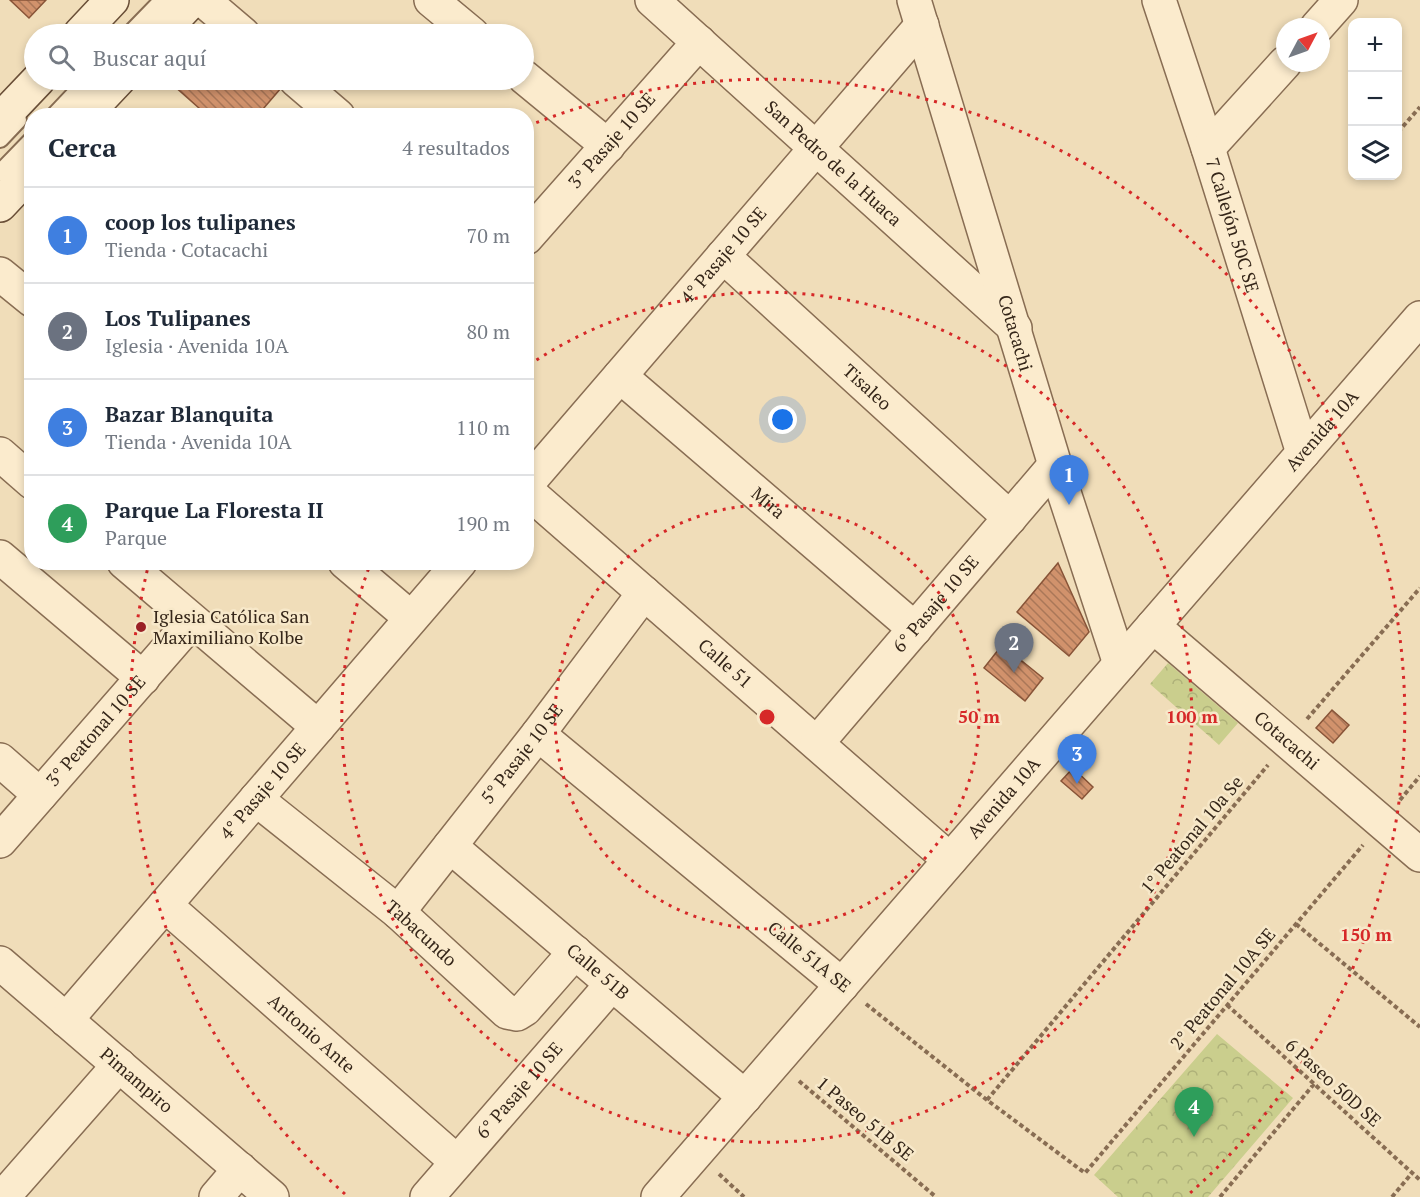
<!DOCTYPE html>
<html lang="es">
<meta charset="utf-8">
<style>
:root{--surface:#fff;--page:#f2f2f3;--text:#1f2937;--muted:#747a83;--line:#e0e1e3;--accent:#1a73e8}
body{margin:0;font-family:"PT Serif",serif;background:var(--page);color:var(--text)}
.controls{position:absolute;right:18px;top:18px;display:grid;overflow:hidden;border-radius:12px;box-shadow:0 3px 9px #0003}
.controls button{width:54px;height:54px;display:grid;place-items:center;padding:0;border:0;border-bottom:2px solid var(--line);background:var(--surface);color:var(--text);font:30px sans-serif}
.compass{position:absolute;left:1276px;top:18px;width:54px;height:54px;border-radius:50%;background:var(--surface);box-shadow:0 3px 9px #0003;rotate:49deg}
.you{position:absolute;left:783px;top:420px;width:21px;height:21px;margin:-15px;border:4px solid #fff;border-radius:50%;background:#1a73e8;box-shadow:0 0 0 9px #1a73e833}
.badge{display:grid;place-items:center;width:39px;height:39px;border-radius:50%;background:var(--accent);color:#fff;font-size:20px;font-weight:700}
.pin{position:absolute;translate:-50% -50px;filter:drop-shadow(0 2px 3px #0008)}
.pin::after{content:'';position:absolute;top:32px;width:21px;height:18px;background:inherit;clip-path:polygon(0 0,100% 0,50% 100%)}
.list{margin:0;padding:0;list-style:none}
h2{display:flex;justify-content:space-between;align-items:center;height:78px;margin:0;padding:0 24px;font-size:26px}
h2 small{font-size:20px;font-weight:400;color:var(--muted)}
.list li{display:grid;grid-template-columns:39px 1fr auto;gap:18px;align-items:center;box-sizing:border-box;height:96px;padding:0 24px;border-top:2px solid var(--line)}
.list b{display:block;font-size:22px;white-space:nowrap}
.list p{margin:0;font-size:20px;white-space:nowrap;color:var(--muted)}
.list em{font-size:20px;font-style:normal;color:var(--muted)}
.icon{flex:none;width:33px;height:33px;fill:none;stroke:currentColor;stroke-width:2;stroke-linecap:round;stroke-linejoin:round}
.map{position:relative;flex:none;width:1420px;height:1197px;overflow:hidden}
.search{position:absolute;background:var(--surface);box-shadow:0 3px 9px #0003;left:24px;top:24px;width:510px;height:66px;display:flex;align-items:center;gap:15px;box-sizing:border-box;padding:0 21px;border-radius:33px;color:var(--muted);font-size:22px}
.panel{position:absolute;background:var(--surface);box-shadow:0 3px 9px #0003;left:24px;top:108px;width:510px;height:462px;border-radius:24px}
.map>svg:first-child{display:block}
.forest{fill:url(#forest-crowns)}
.building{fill:url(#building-back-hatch);stroke:#885438;stroke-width:1.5}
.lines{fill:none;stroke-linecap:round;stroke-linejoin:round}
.service-casing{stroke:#886d53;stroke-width:20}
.minor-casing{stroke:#886d53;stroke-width:36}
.secondary-casing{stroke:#694e37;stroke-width:36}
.path{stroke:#886d53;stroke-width:4;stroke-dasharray:4.5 3;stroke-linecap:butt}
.service{stroke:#fbebcd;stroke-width:16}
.minor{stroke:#fbebcd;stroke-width:33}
.secondary{stroke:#fbebcd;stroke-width:33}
.ring{fill:none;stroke:#d62828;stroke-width:3;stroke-dasharray:3 6}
.poi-dot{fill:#9a2026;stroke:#f7e8c9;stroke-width:2}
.labels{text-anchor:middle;stroke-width:5;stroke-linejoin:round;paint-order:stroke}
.street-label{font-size:18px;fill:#352619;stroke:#f7e8c9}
.poi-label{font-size:18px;fill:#352619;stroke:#f7e8c9;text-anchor:start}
.centre{fill:#d62828;stroke:#f7e8c9;stroke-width:3}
.ring-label{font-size:18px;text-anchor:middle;font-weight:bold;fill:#d62828;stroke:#f7e8c9;stroke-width:5;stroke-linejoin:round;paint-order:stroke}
</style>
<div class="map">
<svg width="1420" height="1197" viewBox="0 0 1420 1197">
<defs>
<pattern id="forest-crowns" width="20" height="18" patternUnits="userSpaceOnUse" patternTransform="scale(1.5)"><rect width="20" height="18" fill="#cace8d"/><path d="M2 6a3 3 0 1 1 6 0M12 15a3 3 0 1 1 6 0" fill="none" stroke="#aeb179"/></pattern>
<pattern id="building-back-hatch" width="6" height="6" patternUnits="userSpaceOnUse" patternTransform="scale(1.5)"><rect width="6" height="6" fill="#d1926c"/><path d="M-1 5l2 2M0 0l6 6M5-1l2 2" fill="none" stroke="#aa7758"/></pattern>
</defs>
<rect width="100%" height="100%" fill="#f0ddb9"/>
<path class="forest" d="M1168,663l70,60 -19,22 -69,-61z
M1217,1034l76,64 -85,99h-90l-24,-22z"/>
<path class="building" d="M10,0h36l-17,18z
M179,80h92l10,8 -24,28h-49l-35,-31z
M1058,563l31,69 -20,24 -52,-44z
M1002,645l41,33 -18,23 -41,-33z
M1332,710l17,15 -16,18 -17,-15z
M1073,768l20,19 -11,12 -21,-18z"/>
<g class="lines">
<g class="service-casing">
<path id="service" d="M130,34l33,-34
M54,116l34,-36
M0,139l18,-19
M0,173l32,-33"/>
</g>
<g class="minor-casing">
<g id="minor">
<path d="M203,0l40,34"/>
<path d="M431,0l41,34"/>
<path id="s1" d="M652,0l363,328"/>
<path id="s2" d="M914,0l141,465 65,199"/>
<path id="s3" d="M1159,0l49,148 95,305"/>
<path d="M1317,27l24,-27"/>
<path d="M524,77l84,69"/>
<path d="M296,80l42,36"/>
<path d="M1208,148l77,-85"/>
<path id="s4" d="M526,238l173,-196"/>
<path id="s5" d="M723,256l287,262"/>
<path d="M0,274l32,26"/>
<path id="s6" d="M620,376l295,253"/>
<path d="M0,454l32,28"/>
<path id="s7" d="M526,485l396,-460"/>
<path id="s8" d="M526,490l424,370"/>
<path d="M0,557l143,121"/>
<path d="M124,562l194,165"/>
<path d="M345,562l66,56"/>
<path id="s9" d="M1153,626l267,229"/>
<path d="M538,734l304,251"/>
<path id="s10" d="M817,743l238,-278"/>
<path d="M0,760l40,35"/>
<path id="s11" d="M256,799l142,113 109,100 10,2 8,-5 50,-57"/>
<path id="s12" d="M0,841l192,-220"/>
<path id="s13" d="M450,846l295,251"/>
<path id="s14" d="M165,905l292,257"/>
<path id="s15" d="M398,912l140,-178 106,-141"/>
<path id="s16" d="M0,963l272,234"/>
<path id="s17" d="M66,1020l394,-458"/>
<path d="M3,1197l116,-132"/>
<path d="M216,1197l24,-28"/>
<path id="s18" d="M427,1197l185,-213"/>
<path id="s19" d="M658,1197l762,-879"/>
</g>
</g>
<g class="secondary-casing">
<path id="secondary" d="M80,34l32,-34
M160,34l32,-34
M84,116l34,-36
M0,120l38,-40
M0,205l32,-34"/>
</g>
<path class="path" d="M1398,132l22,-25
M1307,719l113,-131
M1400,800l20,-24
M1296,924l124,103
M866,1004l121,96 98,73 278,-328
M1227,1005l193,175
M799,1081l137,116
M987,1100l281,-335
M719,1174l25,23
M1220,1197l94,-113
M1392,1197l20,-24"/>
<use href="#service" class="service"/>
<use href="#minor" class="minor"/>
<use href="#secondary" class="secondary"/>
</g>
<g class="ring">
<circle cx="767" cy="717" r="212"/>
<path d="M529 365A425 425 0 1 1 370 565"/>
<path d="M345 1194A637 637 0 0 1 149 563M528 126A637 637 0 0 1 1189 1194"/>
</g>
<circle class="poi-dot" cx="141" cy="627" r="6"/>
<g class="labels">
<g class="street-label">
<text dy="6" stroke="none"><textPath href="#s4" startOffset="130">3° Pasaje 10 SE</textPath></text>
<text dy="6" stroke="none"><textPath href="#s1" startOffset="244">San Pedro de la Huaca</textPath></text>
<text dy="6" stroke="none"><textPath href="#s3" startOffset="237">7 Callejón 50C SE</textPath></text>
<text dy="6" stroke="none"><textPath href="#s7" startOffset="303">4° Pasaje 10 SE</textPath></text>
<text dy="6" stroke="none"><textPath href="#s2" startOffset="348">Cotacachi</textPath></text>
<text dy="6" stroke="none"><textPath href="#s5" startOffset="195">Tisaleo</textPath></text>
<text dy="6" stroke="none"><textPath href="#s19" startOffset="1014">Avenida 10A</textPath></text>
<text dy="6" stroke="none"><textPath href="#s6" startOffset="195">Mira</textPath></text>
<text dy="6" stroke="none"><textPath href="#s10" startOffset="183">6° Pasaje 10 SE</textPath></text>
<text dy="6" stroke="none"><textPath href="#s8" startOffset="264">Calle 51</textPath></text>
<text dy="6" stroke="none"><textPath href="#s12" startOffset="146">3° Peatonal 10 SE</textPath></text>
<text dy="6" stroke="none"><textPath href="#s9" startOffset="176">Cotacachi</textPath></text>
<text dy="6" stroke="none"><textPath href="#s15" startOffset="201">5° Pasaje 10 SE</textPath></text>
<text dy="6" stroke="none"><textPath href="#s17" startOffset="302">4° Pasaje 10 SE</textPath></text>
<text dy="6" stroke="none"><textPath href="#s19" startOffset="528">Avenida 10A</textPath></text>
<text transform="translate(1192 835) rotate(-50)" y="6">1° Peatonal 10a Se</text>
<text dy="6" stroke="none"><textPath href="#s11" startOffset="213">Tabacundo</textPath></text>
<text transform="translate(809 957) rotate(39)" y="6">Calle 51A SE</text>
<text dy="6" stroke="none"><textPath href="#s13" startOffset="194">Calle 51B</textPath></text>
<text transform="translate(1223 989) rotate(-50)" y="6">2° Peatonal 10A SE</text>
<text dy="6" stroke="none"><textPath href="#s14" startOffset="195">Antonio Ante</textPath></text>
<text dy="6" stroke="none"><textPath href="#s16" startOffset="180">Pimampiro</textPath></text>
<text transform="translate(1333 1083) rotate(42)" y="6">6 Paseo 50D SE</text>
<text dy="6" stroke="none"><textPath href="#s18" startOffset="141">6° Pasaje 10 SE</textPath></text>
<text transform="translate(865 1119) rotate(40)" y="6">1 Paseo 51B SE</text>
</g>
<g class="poi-label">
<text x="153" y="623">Iglesia Católica San<tspan x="153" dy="21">Maximiliano Kolbe</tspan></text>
</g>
</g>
<circle cx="767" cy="717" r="9" class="centre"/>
<g class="ring-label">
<text x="979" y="723">50 m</text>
<text x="1192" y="723">100 m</text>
<text x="1366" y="941">150 m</text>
</g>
</svg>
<div class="controls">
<button>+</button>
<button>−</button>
<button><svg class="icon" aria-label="layers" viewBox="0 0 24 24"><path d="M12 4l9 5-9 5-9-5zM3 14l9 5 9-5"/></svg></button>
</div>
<svg class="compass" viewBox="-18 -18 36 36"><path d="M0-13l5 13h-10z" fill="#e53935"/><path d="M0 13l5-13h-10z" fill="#747a83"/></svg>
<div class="you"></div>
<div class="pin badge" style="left:1069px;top:505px;background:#3f7fe0">1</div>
<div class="pin badge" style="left:1014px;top:673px;background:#6b7280">2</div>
<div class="pin badge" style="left:1077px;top:784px;background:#3f7fe0">3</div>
<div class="pin badge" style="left:1194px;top:1137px;background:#2e9e5b">4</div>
<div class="search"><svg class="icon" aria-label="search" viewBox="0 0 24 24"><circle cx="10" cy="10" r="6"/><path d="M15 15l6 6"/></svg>Buscar aquí</div>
<section class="panel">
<h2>Cerca<small>4 resultados</small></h2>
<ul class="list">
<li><span class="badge" style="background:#3f7fe0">1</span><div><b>coop los tulipanes</b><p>Tienda · Cotacachi</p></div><em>70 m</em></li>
<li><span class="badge" style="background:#6b7280">2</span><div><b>Los Tulipanes</b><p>Iglesia · Avenida 10A</p></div><em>80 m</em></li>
<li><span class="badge" style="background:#3f7fe0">3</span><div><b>Bazar Blanquita</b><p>Tienda · Avenida 10A</p></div><em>110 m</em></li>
<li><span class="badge" style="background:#2e9e5b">4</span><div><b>Parque La Floresta II</b><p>Parque</p></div><em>190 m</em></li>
</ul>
</section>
</div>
